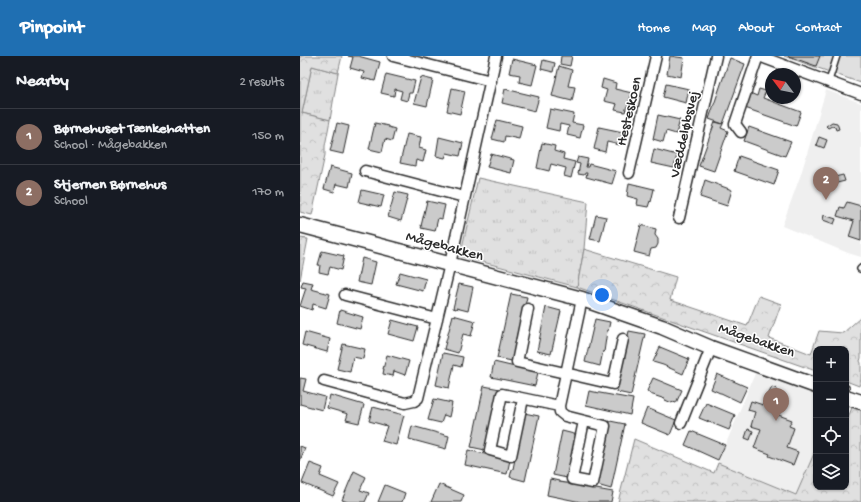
<!DOCTYPE html>
<meta charset="utf-8">
<style>
:root{--surface:#171b24;--page:#242831;--text:#f1f3f6;--muted:#9ea1a6;--line:#363941;--accent:#1f6fb2}
body{margin:0;font-family:"Gochi Hand",sans-serif;background:var(--page);color:var(--text)}
.controls{position:absolute;right:12px;bottom:12px;display:grid;overflow:hidden;border-radius:8px;box-shadow:0 1px 3px #0004}
.controls button{width:36px;height:36px;display:grid;place-items:center;padding:0;border:0;border-bottom:1px solid var(--line);background:var(--surface);color:var(--text);font:20px sans-serif}
.compass{position:absolute;left:465px;top:12px;width:36px;height:36px;border-radius:50%;background:var(--surface);box-shadow:0 1px 3px #0004;rotate:302deg}
.you{position:absolute;left:302px;top:239px;width:14px;height:14px;margin:-10px;border:3px solid #fff;border-radius:50%;background:#1a73e8;box-shadow:0 0 0 6px #1a73e833}
.badge{display:grid;place-items:center;width:26px;height:26px;border-radius:50%;background:var(--accent);color:#fff;font-size:13px;font-weight:700}
.pin{position:absolute;translate:-50% -33px;filter:drop-shadow(0 1px 2px #0008)}
.pin::after{content:'';position:absolute;top:21px;width:14px;height:12px;background:inherit;clip-path:polygon(0 0,100% 0,50% 100%)}
.list{margin:0;padding:0;list-style:none}
h2{display:flex;justify-content:space-between;align-items:center;height:52px;margin:0;padding:0 16px;font-size:17px}
h2 small{font-size:13px;font-weight:400;color:var(--muted)}
.list li{display:grid;grid-template-columns:26px 1fr auto;gap:12px;align-items:center;box-sizing:border-box;height:56px;padding:0 16px;border-top:1px solid var(--line)}
.list b{display:block;font-size:15px;white-space:nowrap}
.list p{margin:0;font-size:13px;white-space:nowrap;color:var(--muted)}
.list em{font-size:13px;font-style:normal;color:var(--muted)}
.icon{flex:none;width:22px;height:22px;fill:none;stroke:currentColor;stroke-width:2;stroke-linecap:round;stroke-linejoin:round}
.map{position:relative;flex:none;width:561px;height:446px;overflow:hidden}
header{display:flex;align-items:center;gap:24px;box-sizing:border-box;height:56px;padding:0 20px;background:var(--accent);color:#fff}
header strong{font-size:19px}
nav{display:flex;gap:22px;margin-inline-start:auto;font-size:14px}
main{display:flex}
aside{flex:1;background:var(--surface)}
.map>svg:first-child{display:block}
.built{fill:#efefef}
.grass{fill:url(#grass-tufts);stroke:#868686}
.forest{fill:url(#forest-crowns);stroke:#868686}
.pitch{fill:#e0e0e0;stroke:#868686}
.building{fill:#cbcbcb;stroke:#2b2b2b}
.lines{fill:none;stroke-linecap:round;stroke-linejoin:round}
.lane-casing{stroke:#2b2b2b;stroke-width:8}
.street-casing{stroke:#2b2b2b;stroke-width:13}
.secondary-casing{stroke:#2b2b2b;stroke-width:17}
.lane{stroke:#fff;stroke-width:5}
.street{stroke:#fff;stroke-width:10}
.secondary{stroke:#fff;stroke-width:14}
.labels{text-anchor:middle;stroke-width:3;stroke-linejoin:round;paint-order:stroke}
.street-label{font-size:15px;fill:#2b2b2b;stroke:#fff}
</style>
<header>
<strong>Pinpoint</strong>
<nav><a>Home</a><a>Map</a><a>About</a><a>Contact</a></nav>
</header>
<main>
<aside>
<h2>Nearby<small>2 results</small></h2>
<ul class="list">
<li><span class="badge" style="background:#8d6e63">1</span><div><b>Børnehuset Tænkehatten</b><p>School · Mågebakken</p></div><em>150 m</em></li>
<li><span class="badge" style="background:#8d6e63">2</span><div><b>Stjernen Børnehus</b><p>School</p></div><em>170 m</em></li>
</ul>
</aside>
<div class="map">
<svg width="561" height="446" viewBox="0 0 561 446">
<defs>
<pattern id="grass-tufts" width="24" height="20" patternUnits="userSpaceOnUse"><rect width="24" height="20" fill="#e0e0e0"/><path d="M3 7l-1-3M5 7V3M7 7l1-3M15 17l-1-3M17 17v-4M19 17l1-3" fill="none" stroke="#c0c0c0"/></pattern>
<pattern id="forest-crowns" width="20" height="18" patternUnits="userSpaceOnUse"><rect width="20" height="18" fill="#e0e0e0"/><path d="M2 6a3 3 0 1 1 6 0M12 15a3 3 0 1 1 6 0" fill="none" stroke="#c0c0c0"/></pattern>
</defs>
<rect width="100%" height="100%" fill="#fff"/>
<filter id="ink" filterUnits="userSpaceOnUse"><feTurbulence type="fractalNoise" baseFrequency=".025" numOctaves="2"/><feDisplacementMap in="SourceGraphic" scale="8" xChannelSelector="R" yChannelSelector="G"/><feConvolveMatrix kernelMatrix="1 2 1 2 8 2 1 2 1" color-interpolation-filters="sRGB"/></filter>
<g filter="url(#ink)">
<path class="built" d="M526,34l35,13v154l-13,-4 -66,-27 19,-52z
M456,315l60,23v55l-20,46 -78,-32z"/>
<path class="grass" d="M12,10l26,7 -8,47 -28,-7z
M178,122l110,24 -4,47 -7,38 -117,-31z"/>
<path class="forest" d="M0,0h42l-4,17 -26,-7 -10,47 28,7 -5,26v9l-13,60 -12,-3z
M0,182l8,1 -8,41z
M284,193l92,28 -6,23 77,26 12,-30 22,8 -12,34 42,16 8,-23 24,2 17,-15 1,1v39l-1,3 1,2v16l-2,7 -13,-5v-32h-30v22l-239,-84z
M553,349l8,3v94h-243l16,-63 80,34 4,-10 78,32 20,-46v38h30v-64z"/>
<path class="pitch" d="M484,0h77v27z"/>
<path class="building" d="M48,0h10l22,6 -5,19 -13,-3 2,-6 -14,-4 3,-11z
M261,0h11l-2,10 -10,-2z
M370,0l14,2 -3,19 -14,-3z
M488,0h32l-4,10z
M430,2l15,6 -22,60 -14,-5z
M212,3l25,6 -5,20 -13,-3 1,-7 -11,-2z
M243,4l12,3 -2,9 -12,-3z
M259,10l13,4 -4,16 7,1 -3,14 -20,-5z
M86,18l29,7 -3,12h-3l-2,8 -7,-2 2,-8 -7,-2 -1,7 -13,-3z
M121,21l12,3 -6,26 -13,-3z
M303,23l13,4 -1,6 17,4 -4,13h-1l-2,6 -10,-2 2,-6 -13,-3 3,-11 -6,-2z
M366,28l23,5 -3,14 -23,-6z
M152,32l13,3 -5,23 -13,-3z
M205,33l34,8 -4,14 -33,-8z
M459,33l7,2 -3,7 38,14 -5,14 -51,-18 5,-15 7,3z
M250,53l24,5 -2,9 11,2 -3,13 -13,-3 2,-9 -9,-2 -1,7 -13,-3z
M358,59l22,5 -4,14 -10,-3 -3,11 -10,-3z
M197,64l25,6 -3,13 -14,-3 -1,6 -12,-3z
M415,66l8,2 -2,4 7,3 -14,40 -15,-5z
M532,66l5,1 2,6 -3,1 -1,-3 -3,-1 -4,2 -2,-2z
M37,67l12,3 -6,28 -13,-3z
M75,67l13,3v1l7,2 -3,12 -7,-2 -3,13 -13,-3z
M299,71l24,5 -3,13 -13,-3 -2,10 -11,-3z
M449,71l42,15 -6,14 -41,-15z
M107,78l14,3 -2,11 7,2 -3,12 -7,-2 -1,6 -15,-3z
M139,81l24,6 -3,13 -13,-3 -2,5 -9,-2z
M519,81l8,3 -3,8 -8,-3z
M242,87l13,3 -1,5 10,3 -1,5 12,3 -4,16 -7,-2 2,-8 -15,-4 -2,7 -12,-3z
M354,93l23,6 -3,13 -23,-5z
M191,98l23,6 -3,13 -24,-6z
M439,100l40,14 -5,15 -40,-14z
M278,101l10,2 -2,8h2l1,-3 27,7 -4,13 -26,-7 1,-4h-2l-1,2 -6,-1 2,-10 -4,-1z
M30,111l22,6 -3,14 -13,-3 -2,8 -10,-3z
M543,119l2,6 -8,2 -2,-6z
M405,124l27,10 -5,16 -27,-9z
M329,127l25,6 -3,13 -1,-1 -2,6 -11,-2 1,-6 -11,-3z
M62,134l22,5 -3,12 -22,-5z
M95,136l13,3 -7,26 -13,-4z
M127,145l18,4 -3,14 -4,-1 -3,13 -14,-3 1,-2h-1z
M547,146l14,4v35l-12,-4 5,-16 -17,-5 3,-9 4,1z
M296,159l10,2 -6,24 -10,-2z
M524,159l12,4 -2,5 -11,-4z
M341,169l15,4 -1,6 3,4v5l-2,4 -5,1 -2,7 -15,-4z
M22,195l22,5 -3,14 -11,-3 -2,7 -9,-2 1,-7h-2z
M62,202l14,4 -5,23 -14,-3z
M100,216l26,7 -3,12 -27,-7z
M3,225l10,2 -2,6 19,5 -4,14 -13,-4 -1,6 -12,-4 6,-18 -5,-1z
M159,228l14,3 -5,24 -12,-3v1l-3,-1z
M211,238l16,3 -2,9 -1,-1 -3,13h1l-1,8h-2l-3,13h2l-2,8h-1l-3,14 -15,-3z
M246,251l15,4 -10,43 -14,-3z
M40,254l23,7 -3,12 -23,-6z
M153,259l22,6 -4,15 -8,-2 -5,19 -14,-4z
M295,263l15,3 -2,9h-1l-3,21 -1,-1 -3,15 -15,-4z
M92,264l26,7 -4,14 -26,-7z
M329,275l16,3 -14,61 -14,-3 8,-42h1l2,-10h-1z
M5,276l25,7 -3,13 -25,-7z
M43,288l22,5 -2,10 -10,-2 -3,15 -13,-3z
M360,291l29,12 -6,15 -20,-9 -10,-3z
M143,297l20,4 -2,10 -7,-2 -5,23 -13,-3z
M87,299l22,6 -4,14 -11,-4 -1,5 -10,-2 1,-5h-1z
M194,306l21,5v-1l9,2v1l14,3 -3,14 -44,-9z
M417,318l30,13 -7,15 -19,-9h-1l-9,-4z
M0,322l6,1 -3,12 22,6 -3,13 -22,-6z
M353,322l29,12 -6,13 -3,-1 -1,1 -7,-3v-1l-15,-5v-1l-3,-2z
M184,330l16,3 -15,61 -14,-3z
M472,331l5,2 -2,6 -6,-2z
M289,335l44,8 -3,16 -44,-10z
M30,339l34,10 -5,18 -13,-3 2,-6 -21,-6z
M466,340l9,3 -3,9 2,1 1,-4 7,3 -2,5 -6,-2 -1,2 19,7 -3,6 5,2 -7,20 11,4 -5,13 -24,-9 1,-2 -16,-6 7,-19 -10,-3 4,-14 -7,-2 3,-9 12,4z
M134,343l18,4 -3,14 -5,-2 -3,8 -13,-3z
M406,347l29,12 -6,15 -30,-12z
M73,351l31,8 -8,30 -14,-4 5,-15 -18,-5z
M347,352l29,12 -6,15 -29,-12z
M224,357l15,3 -14,65 -15,-4 2,-8h1z
M310,365l15,3 -14,65 -14,-4z
M112,370l37,10 -3,13 -37,-10z
M448,373l5,2 -3,9 -5,-2z
M262,375l16,4 -11,43 -14,-3z
M391,375l34,14 -7,15 -33,-15z
M0,390l5,2 -5,13z
M168,394l42,10 -3,14 -42,-9z
M10,407l13,5 -3,8 19,8 -6,12 -31,-13z
M54,415l12,6 -6,13 9,3 -4,9h-17l-6,-2z
M250,423l9,2v1l20,3v1l34,6 -2,10h-30l-34,-7z
M139,428l25,11 -3,7h-30z
M85,429l20,8 -3,9h-24z"/>
<g class="lines">
<g class="lane-casing">
<path id="lane" d="M529,25l8,-25
M560,213l1,-1
M546,333v-1"/>
</g>
<g class="street-casing">
<path id="street" d="M93,0l98,25
M459,0l102,38
M441,76l-6,-8 23,-68
M65,115l99,26
M329,117l27,-117
M379,162l37,-162
M45,239l92,24
M282,243l-23,107 1,6 5,4 40,10 -12,57 -21,-4 12,-58
M228,253l-11,53 96,22 10,-45
M24,325l81,22 9,-2 4,-3 32,-134 46,-208
M223,343l-12,57 -21,-6 12,-56 57,12
M381,367l30,-75"/>
</g>
<g class="secondary-casing">
<path id="secondary" d="M0,169l282,74 80,28 49,21 105,38
M546,341l15,5"/>
</g>
<use href="#lane" class="lane"/>
<use href="#street" class="street"/>
<use href="#secondary" class="secondary"/>
</g>
</g>
<g class="labels">
<g class="street-label">
<text transform="translate(328 55) rotate(-77)" y="5">Hesteskoen</text>
<text transform="translate(383 78) rotate(-77)" y="5">Væddeløbsvej</text>
<text transform="translate(145 189) rotate(15)" y="5">Mågebakken</text>
<text transform="translate(457 283) rotate(19)" y="5">Mågebakken</text>
</g>
</g>
</svg>
<div class="controls">
<button>+</button>
<button>−</button>
<button><svg class="icon" aria-label="locate" viewBox="0 0 24 24"><circle cx="12" cy="12" r="6"/><path d="M12 2v4M12 18v4M2 12h4M18 12h4"/></svg></button>
<button><svg class="icon" aria-label="layers" viewBox="0 0 24 24"><path d="M12 4l9 5-9 5-9-5zM3 14l9 5 9-5"/></svg></button>
</div>
<svg class="compass" viewBox="-18 -18 36 36"><path d="M0-13l5 13h-10z" fill="#e53935"/><path d="M0 13l5-13h-10z" fill="#9ea1a6"/></svg>
<div class="you"></div>
<div class="pin badge" style="left:476px;top:365px;background:#8d6e63">1</div>
<div class="pin badge" style="left:526px;top:144px;background:#8d6e63">2</div>
</div>
</main>
